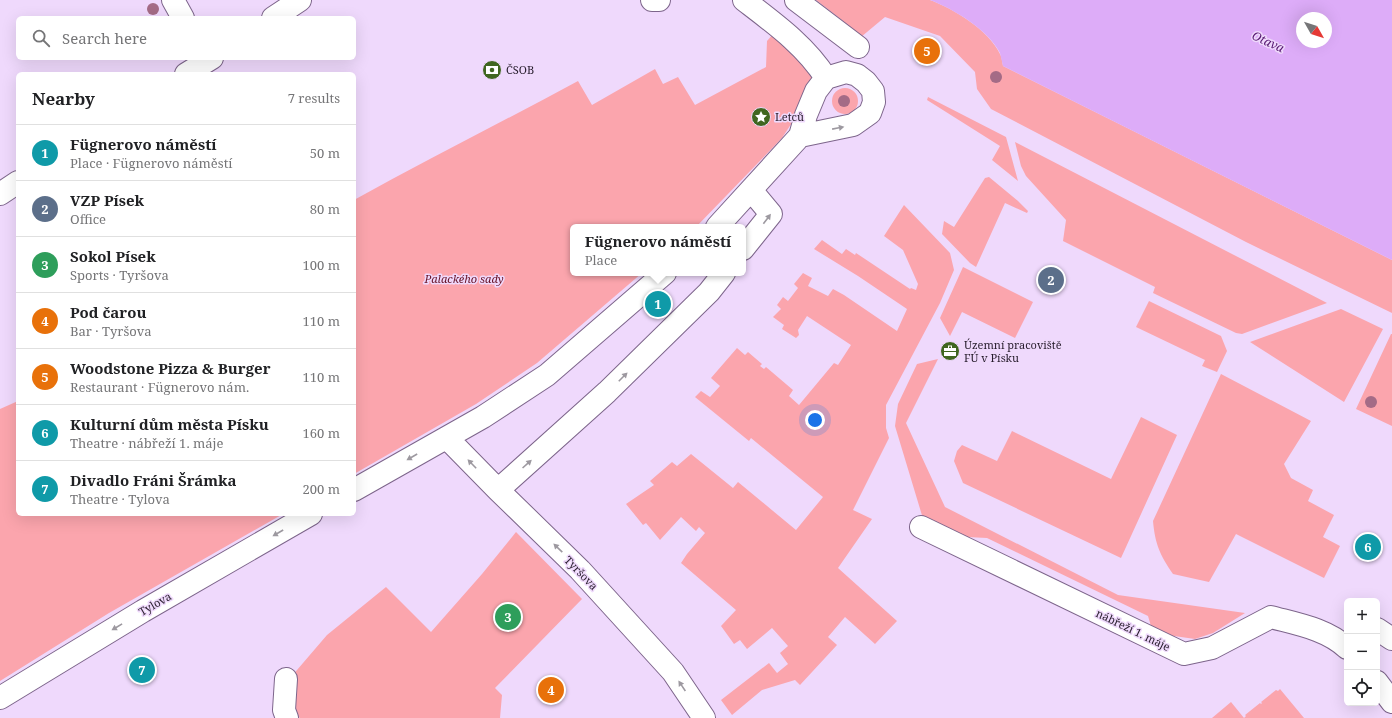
<!DOCTYPE html>
<meta charset="utf-8">
<style>
:root{--surface:#fff;--page:#f2f2f2;--text:#202124;--muted:#757577;--line:#e0e0e0;--accent:#ea580c}
body{margin:0;font-family:"Noto Serif",serif;background:var(--page);color:var(--text)}
.controls{position:absolute;right:12px;bottom:12px;display:grid;overflow:hidden;border-radius:6px;box-shadow:0 4px 16px #0002}
.controls button{width:36px;height:36px;display:grid;place-items:center;padding:0;border:0;border-bottom:1px solid var(--line);background:var(--surface);color:var(--text);font:20px sans-serif}
.compass{position:absolute;left:1296px;top:12px;width:36px;height:36px;border-radius:50%;background:var(--surface);box-shadow:0 4px 16px #0002;rotate:129deg}
.you{position:absolute;left:815px;top:420px;width:14px;height:14px;margin:-10px;border:3px solid #fff;border-radius:50%;background:#1a73e8;box-shadow:0 0 0 6px #1a73e833}
.badge{display:grid;place-items:center;width:26px;height:26px;border-radius:50%;background:var(--accent);color:#fff;font-size:13px;font-weight:700}
.pin{position:absolute;translate:-50% -50%;border:2px solid #fff;box-shadow:0 1px 4px #0006}
.popup{position:absolute;left:570px;top:224px;width:176px;height:52px;box-sizing:border-box;display:grid;place-content:center;border-radius:6px;background:var(--surface);filter:drop-shadow(0 1px 3px #0005);font-size:13px;white-space:nowrap;color:var(--muted)}
.popup b{font-size:15px;color:var(--text)}
.popup::after{content:'';position:absolute;left:50%;top:100%;margin-left:-8px;border:8px solid transparent;border-top-color:var(--surface)}
.list{margin:0;padding:0;list-style:none}
h2{display:flex;justify-content:space-between;align-items:center;height:52px;margin:0;padding:0 16px;font-size:17px}
h2 small{font-size:13px;font-weight:400;color:var(--muted)}
.list li{display:grid;grid-template-columns:26px 1fr auto;gap:12px;align-items:center;box-sizing:border-box;height:56px;padding:0 16px;border-top:1px solid var(--line)}
.list b{display:block;font-size:15px;white-space:nowrap}
.list p{margin:0;font-size:13px;white-space:nowrap;color:var(--muted)}
.list em{font-size:13px;font-style:normal;color:var(--muted)}
.icon{flex:none;width:22px;height:22px;fill:none;stroke:currentColor;stroke-width:2;stroke-linecap:round;stroke-linejoin:round}
.map{position:relative;flex:none;width:1392px;height:718px;overflow:hidden}
.search{position:absolute;background:var(--surface);box-shadow:0 4px 16px #0002;left:16px;top:16px;width:340px;height:44px;display:flex;align-items:center;gap:10px;box-sizing:border-box;padding:0 14px;border-radius:6px;color:var(--muted);font-size:15px}
.panel{position:absolute;background:var(--surface);box-shadow:0 4px 16px #0002;left:16px;top:72px;width:340px;height:444px;border-radius:6px}
.map>svg:first-child{display:block}
.green{fill:#fba5ad}
.water{fill:#ddacf8;fill-rule:evenodd}
.lines{fill:none;stroke-linecap:round;stroke-linejoin:round}
.minor-casing{stroke:#7d658b;stroke-width:24}
.minor{stroke:#fff;stroke-width:22}
.tree{fill:#a46b86}
.oneway{fill:#9d99a0}
.labels{text-anchor:middle;stroke-width:3;stroke-linejoin:round;paint-order:stroke}
.poi-label{font-size:11px;fill:#261c2b;stroke:#efd9fc;text-anchor:start}
.park-label{font-size:11px;font-style:italic;fill:#661125;stroke:#efd9fc}
.street-label{font-size:11px;fill:#261c2b;stroke:#efd9fc}
.water-label{font-size:12px;font-style:italic;fill:#551770;stroke:#efd9fc}
</style>
<div class="map">
<svg width="1392" height="718" viewBox="0 0 1392 718">
<rect width="100%" height="100%" fill="#efd9fc"/>
<path class="green" d="M816,0h114c24,9 59,30 70,54 2,3 2,8 3,12l389,194v53l-146,-71 -255,-133 -14,-20 -2,-17 -35,-36 -55,-19 -24,20 -18,-16z
M774,33l28,22 10,21 -1,7 -14,32 -15,23 -86,89h-123v46h69l-105,90 -61,41 -122,70v-274c74,-41 150,-79 224,-119l14,24 63,-36 8,15 15,-7 17,28 71,-38 1,-26z
M832 101a13 13 0 1 1 26 0a13 13 0 1 1-26 0Z
M928,97l78,40 12,44 -26,-21 8,-14 -73,-46z
M1015,142l312,161 -85,31 -6,-1 -83,-40 2,-6 -92,-46 3,-21 -40,-44 -5,-10z
M989,177l29,24 10,10 -1,2 -22,-10 -29,64 -6,-4 -28,-29 2,-13 10,6 31,-49z
M904,205l46,48 4,17 -14,33 -54,102v23l3,10 -36,72 19,9 -34,49 59,53 -22,23 -30,-27 -17,20 9,8 -37,40 -5,-5 -33,10 -30,25 -11,-15 48,-37 8,10 11,-9 -8,-11 8,-7 -16,-18 -25,21 -7,-9 -6,4 -13,-18 15,-16 -55,-47 6,-9 18,-21 -6,-6 -3,4 -15,-14 -21,23 -14,-17 -3,2 -17,-21 28,-19 -4,-4 22,-19 5,4 14,-12 42,34 5,-6 58,48 27,-33 -72,-59 -2,3 -54,-44 6,-6 9,6 10,-11 -9,-8 26,-30 8,7 3,-3 14,12 -2,2 4,3 2,-2 27,23 -4,6 10,9 35,-42 4,2 13,-20 -44,-29 -9,14 1,5 -3,3 -14,-9 2,-4 -11,-8 8,-8 -4,-4 6,-8 5,4 10,-13 -4,-4 9,-11 9,5 -4,8 20,10 5,-7 11,6 53,36 10,-22 -49,-33 -44,-27 8,-9 20,14 4,-5 9,6 1,-2 54,36 1,-1 5,2 2,-6 -15,-34 -19,-14z
M963,267l70,35 -18,36 -53,-26 -12,24 -10,-18z
M1149,301l72,35 6,15 -10,21 -15,-6 3,-6 -69,-33z
M1341,309l42,20 -39,73 -94,-60z
M1391,334h1v92l-36,-17z
M938,359l-32,64 39,84 173,88 127,18 -32,20 -18,6 -42,-6 -5,-17 -161,-78 -40,-2 -23,-14 -29,-96 3,-22 19,-40z
M1221,374l90,47 -27,43 7,14 22,12 -5,11 26,14 -11,22 17,9 -16,32 -88,-44 -27,48 -36,-8c-13,-19 -18,-30 -20,-53z
M18,401v113h265l-174,99 -109,68v-272z
M1141,417l36,18 -56,123 -158,-75 -9,-22 3,-10 5,-6 35,16 15,-30 99,48z
M516,532l66,67 -87,89 7,7 -2,23h-200l-27,-20 54,-63 59,-48 45,45 51,-58z
M1280,689l24,29h-92l19,-16 13,16 2,-2 -1,-1 15,-12 1,1 1,-1 -1,-1 15,-12 2,1z"/>
<path class="water" d="M930,0h462v260l-389,-194c-1,-4 -2,-9 -3,-13 -12,-23 -46,-44 -70,-53zM1302,18h24v24h-24z"/>
<g class="lines">
<g class="minor-casing">
<path id="minor" d="M173,0l10,18
M652,0h7
M744,0c30,23 62,46 82,78
M796,0l62,47
M273,18l27,-18
M186,74l26,-16
M0,194l18,-12
M717,227l83,-91 6,-21 10,-24 10,-13 20,-6 11,3 9,7 7,9 1,11 -4,11 -17,12 -53,11
M743,249l28,-35 -20,-24
M447,438l51,52 82,80 93,102 31,46
M354,490l129,-73 64,-42 118,-102
M498,490l109,-98 102,-100 15,-19
M921,527l263,127 28,-6 59,-31c26,7 56,12 76,31
M1377,629l15,10
M286,679l-2,31 3,8
M1377,682l15,20
M0,698l143,-87 168,-97"/>
</g>
<use href="#minor" class="minor"/>
</g>
<g class="tree">
<circle cx="153" cy="9" r="6"/>
<circle cx="996" cy="77" r="6"/>
<circle cx="844" cy="101" r="6"/>
<circle cx="1371" cy="402" r="6"/>
</g>
<defs><path id="oneway-solid" d="M-6-.8H1V-3.2L6.5 0L1 3.2V.8H-6Z"/></defs>
<g class="oneway">
<use href="#oneway-solid" transform="translate(838 128) rotate(-11)"/>
<use href="#oneway-solid" transform="translate(767 219) rotate(-53)"/>
<use href="#oneway-solid" transform="translate(623 377) rotate(-45)"/>
<use href="#oneway-solid" transform="translate(412 457) rotate(150)"/>
<use href="#oneway-solid" transform="translate(472 464) rotate(-134)"/>
<use href="#oneway-solid" transform="translate(527 464) rotate(-42)"/>
<use href="#oneway-solid" transform="translate(278 533) rotate(150)"/>
<use href="#oneway-solid" transform="translate(558 548) rotate(-136)"/>
<use href="#oneway-solid" transform="translate(117 627) rotate(149)"/>
<use href="#oneway-solid" transform="translate(682 686) rotate(-124)"/>
</g>
<defs>
<g id="bank-disc" transform="scale(1)"><circle r="9.5" fill="#406620" stroke="#efd9fc"/><path d="M-6-4H6V4H-6ZM0-2.3a2.3 2.3 0 1 0 0 4.6a2.3 2.3 0 1 0 0-4.6Z" fill="#fff"/></g>
<g id="sight-disc" transform="scale(1)"><circle r="9.5" fill="#406620" stroke="#efd9fc"/><path d="M0-6L1.8-2.2L6-1.7L2.9 1.2L3.7 5.4L0 3.3L-3.7 5.4L-2.9 1.2L-6-1.7L-1.8-2.2Z" fill="#fff"/></g>
<g id="office-disc" transform="scale(1)"><circle r="9.5" fill="#406620" stroke="#efd9fc"/><path d="M-6-3h4V-5.5h4V-3h4V5H-6ZM-1-4.5V-3h2v-1.5ZM-6 0V1H6V0Z" fill="#fff"/></g>
</defs>
<g fill-rule="evenodd">
<use href="#bank-disc" x="492" y="70"/>
<use href="#sight-disc" x="761" y="117"/>
<use href="#office-disc" x="950" y="351"/>
</g>
<g class="labels">
<g class="poi-label">
<text x="506" y="74">ČSOB</text>
<text x="775" y="121">Letců</text>
<text x="964" y="349">Územní pracoviště<tspan x="964" dy="13">FÚ v Písku</tspan></text>
</g>
<g class="park-label">
<text x="464" y="283">Palackého sady</text>
</g>
<g class="street-label">
<text transform="translate(581 573) rotate(46)" y="4">Tyršova</text>
<text transform="translate(155 604) rotate(-30)" y="4">Tylova</text>
<text transform="translate(1133 630) rotate(26)" y="4">nábřeží 1. máje</text>
</g>
<g class="water-label">
<text transform="translate(1268 42) rotate(25)" y="4">Otava</text>
</g>
</g>
</svg>
<div class="controls">
<button>+</button>
<button>−</button>
<button><svg class="icon" aria-label="locate" viewBox="0 0 24 24"><circle cx="12" cy="12" r="6"/><path d="M12 2v4M12 18v4M2 12h4M18 12h4"/></svg></button>
</div>
<svg class="compass" viewBox="-18 -18 36 36"><path d="M0-13l5 13h-10z" fill="#e53935"/><path d="M0 13l5-13h-10z" fill="#757577"/></svg>
<div class="you"></div>
<div class="pin badge" style="left:658px;top:304px;background:#0f9aa8">1</div>
<div class="popup"><b>Fügnerovo náměstí</b>Place</div>
<div class="pin badge" style="left:1051px;top:280px;background:#5c6f8a">2</div>
<div class="pin badge" style="left:508px;top:617px;background:#2e9e5b">3</div>
<div class="pin badge" style="left:551px;top:690px;background:#e8710a">4</div>
<div class="pin badge" style="left:927px;top:51px;background:#e8710a">5</div>
<div class="pin badge" style="left:1368px;top:547px;background:#0f9aa8">6</div>
<div class="pin badge" style="left:142px;top:670px;background:#0f9aa8">7</div>
<div class="search"><svg class="icon" aria-label="search" viewBox="0 0 24 24"><circle cx="10" cy="10" r="6"/><path d="M15 15l6 6"/></svg>Search here</div>
<section class="panel">
<h2>Nearby<small>7 results</small></h2>
<ul class="list">
<li><span class="badge" style="background:#0f9aa8">1</span><div><b>Fügnerovo náměstí</b><p>Place · Fügnerovo náměstí</p></div><em>50 m</em></li>
<li><span class="badge" style="background:#5c6f8a">2</span><div><b>VZP Písek</b><p>Office</p></div><em>80 m</em></li>
<li><span class="badge" style="background:#2e9e5b">3</span><div><b>Sokol Písek</b><p>Sports · Tyršova</p></div><em>100 m</em></li>
<li><span class="badge" style="background:#e8710a">4</span><div><b>Pod čarou</b><p>Bar · Tyršova</p></div><em>110 m</em></li>
<li><span class="badge" style="background:#e8710a">5</span><div><b>Woodstone Pizza &amp; Burger</b><p>Restaurant · Fügnerovo nám.</p></div><em>110 m</em></li>
<li><span class="badge" style="background:#0f9aa8">6</span><div><b>Kulturní dům města Písku</b><p>Theatre · nábřeží 1. máje</p></div><em>160 m</em></li>
<li><span class="badge" style="background:#0f9aa8">7</span><div><b>Divadlo Fráni Šrámka</b><p>Theatre · Tylova</p></div><em>200 m</em></li>
</ul>
</section>
</div>
